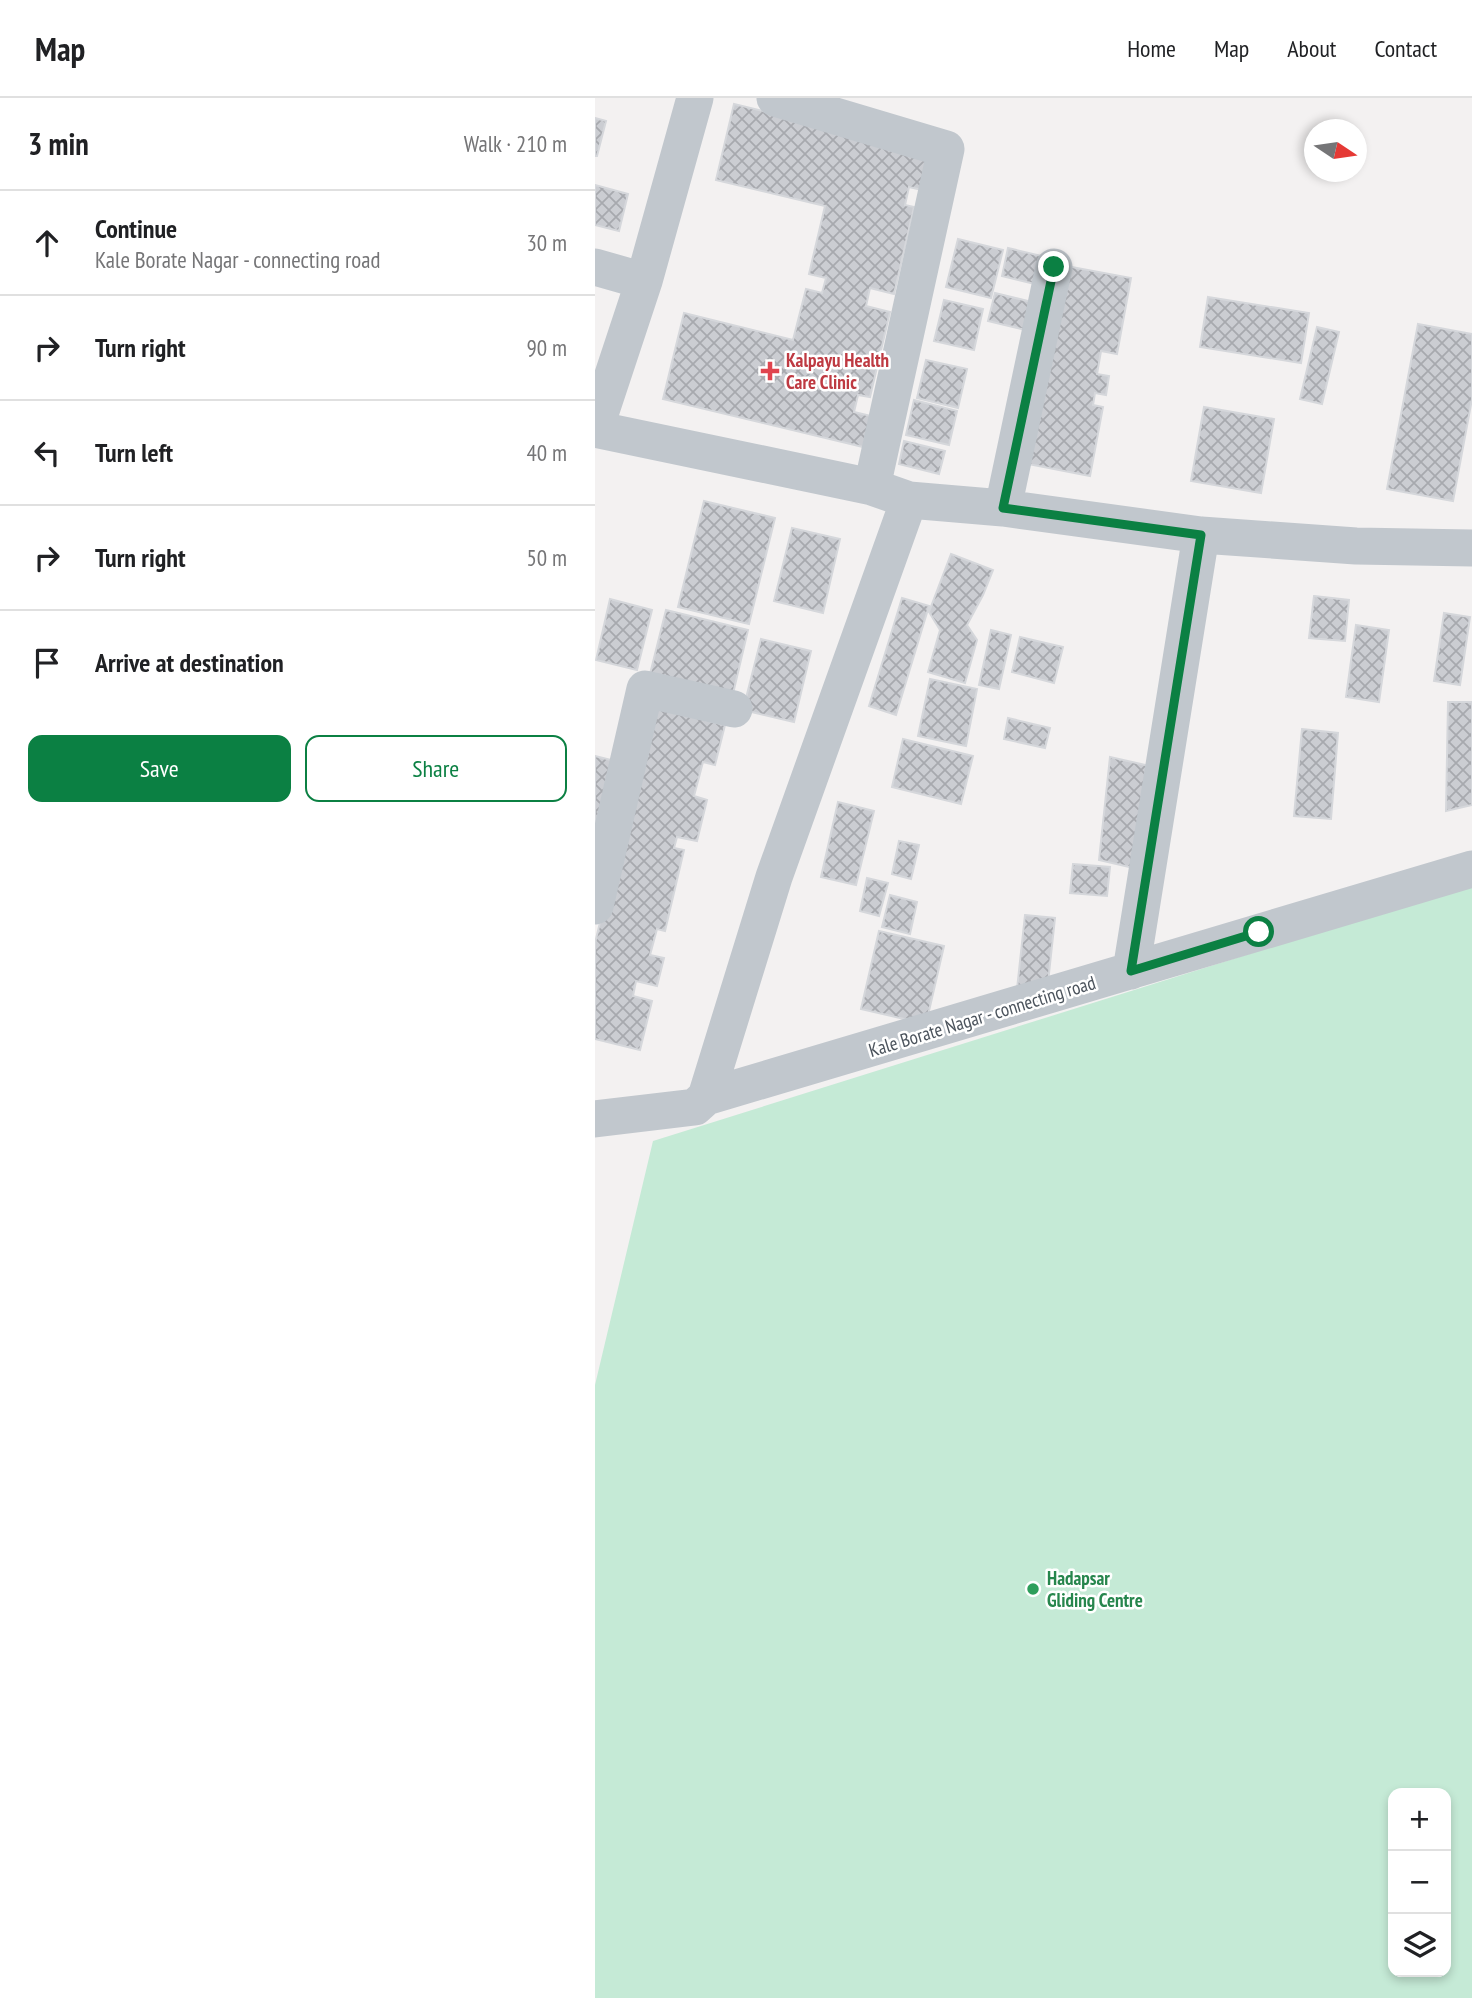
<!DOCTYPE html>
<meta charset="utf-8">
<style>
:root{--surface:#fff;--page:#f2f2f2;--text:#202124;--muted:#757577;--line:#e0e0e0;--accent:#0b8043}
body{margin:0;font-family:"PT Sans Narrow",sans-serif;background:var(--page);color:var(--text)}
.controls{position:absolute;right:21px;bottom:21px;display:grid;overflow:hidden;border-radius:14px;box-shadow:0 4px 10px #0003}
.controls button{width:63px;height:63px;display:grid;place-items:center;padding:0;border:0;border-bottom:2px solid var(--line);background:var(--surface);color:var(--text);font:35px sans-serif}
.compass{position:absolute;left:709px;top:21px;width:63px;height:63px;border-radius:50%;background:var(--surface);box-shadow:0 4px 10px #0003;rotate:103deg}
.stop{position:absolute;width:21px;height:21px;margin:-16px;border:5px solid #0b8043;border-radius:50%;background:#fff}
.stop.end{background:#0b8043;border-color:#fff;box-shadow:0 2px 7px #0008}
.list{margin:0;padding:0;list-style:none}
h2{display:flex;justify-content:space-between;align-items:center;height:91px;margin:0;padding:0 28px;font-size:30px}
h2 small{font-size:23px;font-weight:400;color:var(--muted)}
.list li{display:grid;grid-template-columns:46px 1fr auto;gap:21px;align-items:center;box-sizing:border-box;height:105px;padding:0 28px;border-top:2px solid var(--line)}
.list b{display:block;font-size:26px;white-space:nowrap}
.list p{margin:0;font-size:23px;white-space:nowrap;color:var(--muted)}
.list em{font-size:23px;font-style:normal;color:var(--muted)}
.actions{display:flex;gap:14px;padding:21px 28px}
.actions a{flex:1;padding:16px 0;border:2px solid var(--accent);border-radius:14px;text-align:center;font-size:24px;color:var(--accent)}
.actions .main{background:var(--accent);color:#fff}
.icon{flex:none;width:38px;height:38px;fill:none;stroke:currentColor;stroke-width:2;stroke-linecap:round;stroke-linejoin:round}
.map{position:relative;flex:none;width:877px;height:1900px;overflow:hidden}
header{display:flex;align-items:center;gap:42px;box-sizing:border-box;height:98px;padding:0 35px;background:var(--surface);border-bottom:2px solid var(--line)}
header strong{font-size:33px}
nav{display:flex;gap:38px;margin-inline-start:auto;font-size:24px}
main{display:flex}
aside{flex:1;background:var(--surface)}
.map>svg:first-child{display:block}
.garden{fill:#c5ead6;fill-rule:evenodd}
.building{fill:url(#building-cross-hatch);stroke:#d5d7db;stroke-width:2}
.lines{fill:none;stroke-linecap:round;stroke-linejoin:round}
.minor{stroke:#c1c7cd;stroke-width:37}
.route{stroke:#0b8043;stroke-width:9}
.health-dot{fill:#e0444e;stroke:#fff;stroke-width:2.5}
.leisure-dot{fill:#2e9e5b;stroke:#fff;stroke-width:2.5}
.labels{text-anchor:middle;stroke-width:5;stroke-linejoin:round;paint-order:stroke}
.health-label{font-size:19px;font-weight:bold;fill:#be3a42;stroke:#fff;text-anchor:start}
.street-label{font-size:19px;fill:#4b535c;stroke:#fff}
.leisure-label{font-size:19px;font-weight:bold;fill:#27864d;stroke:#fff;text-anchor:start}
</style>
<header>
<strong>Map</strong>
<nav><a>Home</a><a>Map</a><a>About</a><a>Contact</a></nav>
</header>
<main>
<aside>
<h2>3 min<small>Walk · 210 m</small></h2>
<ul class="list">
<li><svg class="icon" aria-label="ahead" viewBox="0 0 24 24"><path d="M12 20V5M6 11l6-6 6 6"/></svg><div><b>Continue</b><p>Kale Borate Nagar - connecting road</p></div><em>30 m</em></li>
<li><svg class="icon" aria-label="right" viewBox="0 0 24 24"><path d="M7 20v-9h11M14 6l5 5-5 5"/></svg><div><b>Turn right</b></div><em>90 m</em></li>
<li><svg class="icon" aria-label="left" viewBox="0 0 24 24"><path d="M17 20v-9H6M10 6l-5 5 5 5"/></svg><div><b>Turn left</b></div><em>40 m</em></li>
<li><svg class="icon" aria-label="right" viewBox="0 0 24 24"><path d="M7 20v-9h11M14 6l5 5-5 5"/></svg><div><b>Turn right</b></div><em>50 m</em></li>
<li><svg class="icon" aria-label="arrive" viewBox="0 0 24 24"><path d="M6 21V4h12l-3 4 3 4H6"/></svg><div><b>Arrive at destination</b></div></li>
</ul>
<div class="actions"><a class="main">Save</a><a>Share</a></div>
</aside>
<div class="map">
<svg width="877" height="1900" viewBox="0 0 877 1900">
<defs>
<pattern id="building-cross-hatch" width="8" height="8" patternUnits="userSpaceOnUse" patternTransform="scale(1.75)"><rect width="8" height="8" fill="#cbcdd2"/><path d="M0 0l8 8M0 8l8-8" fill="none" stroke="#a7a9ae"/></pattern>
</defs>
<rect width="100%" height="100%" fill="#f3f1f1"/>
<path class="garden" d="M877,786v1114h-877v-613l58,-244zM798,1695h53v179h-53z"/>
<path class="building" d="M139,6l197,48 -9,38 -13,-3 -4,18 9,2 -20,87 -24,-6 -4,18 24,6 -20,85 -12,-2 -4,17 17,4 -8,31 -200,-48 21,-86 109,27 13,-51 16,4 4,-15 -17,-4 16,-68 -109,-26z
M0,20l11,3 -9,35h-2z
M0,87l33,9 -9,37 -24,-6z
M363,141l45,11 -12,48 -45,-11z
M413,150l42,10 -7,28 -41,-10z
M466,167l70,13 -14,76 -16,-3 -4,23 12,2 -3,19 -11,-2 -2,12 10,2 -13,69 -67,-13z
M400,195l41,10 -6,28 -42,-10z
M613,199l101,16 -8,50 -101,-16z
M349,202l39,9 -9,41 -40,-9z
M823,226l54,10v65l-19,102 -66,-12z
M722,229l22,5 -17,72 -22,-5z
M331,262l41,9 -9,39 -41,-10z
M319,302l43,11 -8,34 -43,-10z
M609,309l70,12 -13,74 -70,-12z
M309,343l41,10 -6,23 -40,-10z
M109,403l71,17 -26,106 -71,-17z
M197,430l48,11 -17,74 -49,-12z
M356,456l42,16 -10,25 -16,30 10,15 -12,43 -37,-11 12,-42 -11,-18z
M719,498l35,4 -4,41 -36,-3z
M307,500l27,8 -33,109 -27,-9z
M15,501l42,11 -15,60 -41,-10z
M71,512l82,20 -16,68 -83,-20z
M849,515l26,4 -10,68 -26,-4z
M761,527l33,5 -10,72 -33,-5z
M396,532l20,5 -12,54 -20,-4z
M425,539l43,10 -9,36 -42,-11z
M166,541l50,12 -17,71 -51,-12z
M335,581l47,10 -11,57 -48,-10z
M853,604h24v103l-26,6z
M57,609l73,18 -10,40 -12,-3 -9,34 13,4 -10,41 -20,-4 -3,11 10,2 -19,81 -8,-2 -7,26 14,3 -7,28 -21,-5 -3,15 19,5 -12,49 -45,-11v-96z
M413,620l42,10 -5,20 -41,-9z
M707,631l36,4 -7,86 -37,-3z
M308,641l70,17 -12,48 -69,-17z
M0,658l20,5 -20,82z
M515,659l40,9 -12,103 -39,-9z
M243,704l36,9 -18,74 -35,-8z
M304,743l20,4 -8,34 -19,-5z
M478,766l37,3 -3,29 -37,-3z
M272,780l21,5 -9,33 -19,-5z
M295,797l27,7 -7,32 -28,-7z
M430,817l30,3 -8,74 -30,-3z
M284,833l65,15 -18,78 -65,-15z"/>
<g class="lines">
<path class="minor" d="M180,0l171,51 -74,338
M0,169l49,14
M0,331l277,58 37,13 94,8 198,27 155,11 116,2
M0,331l49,-148 51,-183
M408,410l51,-241
M0,808l50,-217 89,20
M536,873l70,-436
M111,999l68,-220 135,-377
M0,1021l100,-12 11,-10 766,-228"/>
</g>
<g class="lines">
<path class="route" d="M459,169l-51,241 198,27 -70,436 128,-39"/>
</g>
<path class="health-dot" d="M171.5 262.5h7v7h7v7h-7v7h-7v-7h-7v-7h7z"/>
<circle class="leisure-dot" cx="438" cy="1491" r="7"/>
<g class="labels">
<g class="health-label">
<text x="191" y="269">Kalpayu Health<tspan x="191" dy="22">Care Clinic</tspan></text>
</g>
<g class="street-label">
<text transform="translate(387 918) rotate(-17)" y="7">Kale Borate Nagar - connecting road</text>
</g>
<g class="leisure-label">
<text x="452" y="1487">Hadapsar<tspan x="452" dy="22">Gliding Centre</tspan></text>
</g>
</g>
</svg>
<div class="controls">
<button>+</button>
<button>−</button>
<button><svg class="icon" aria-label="layers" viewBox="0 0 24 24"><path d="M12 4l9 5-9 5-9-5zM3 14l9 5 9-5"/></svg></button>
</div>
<svg class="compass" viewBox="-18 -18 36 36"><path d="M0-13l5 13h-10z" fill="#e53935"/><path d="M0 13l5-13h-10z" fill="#757577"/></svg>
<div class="stop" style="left:664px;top:834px"></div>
<div class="stop end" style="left:459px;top:169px"></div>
</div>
</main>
